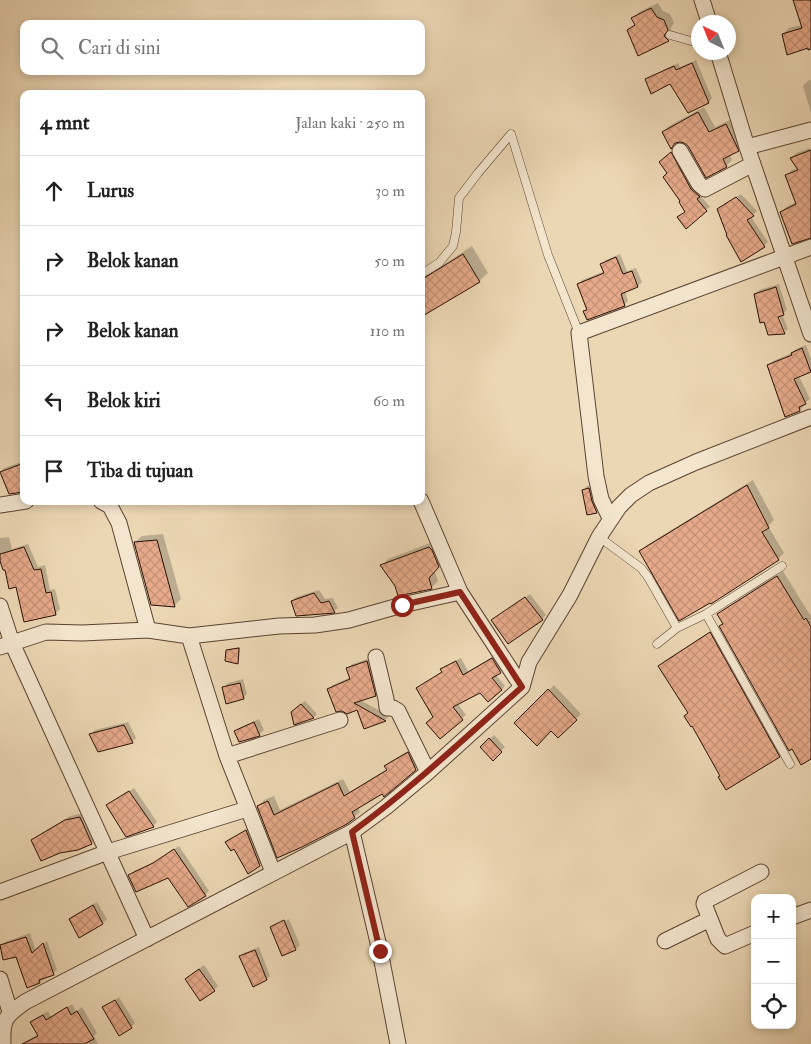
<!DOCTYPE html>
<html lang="id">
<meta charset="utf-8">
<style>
:root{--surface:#fff;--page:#f6f6f6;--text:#222;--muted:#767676;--line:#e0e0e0}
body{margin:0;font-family:"IM FELL Double Pica",serif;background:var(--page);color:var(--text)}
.controls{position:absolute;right:15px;bottom:15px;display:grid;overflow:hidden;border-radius:10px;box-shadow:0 2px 8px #0003}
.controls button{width:45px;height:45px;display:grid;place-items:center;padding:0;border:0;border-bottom:1px solid var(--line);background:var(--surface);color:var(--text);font:25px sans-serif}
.compass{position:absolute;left:691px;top:15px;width:45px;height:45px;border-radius:50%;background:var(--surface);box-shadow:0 2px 8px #0003;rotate:317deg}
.stop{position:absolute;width:15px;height:15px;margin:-11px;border:4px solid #8f2418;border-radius:50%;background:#fff}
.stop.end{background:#8f2418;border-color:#fff;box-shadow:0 1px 5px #0008}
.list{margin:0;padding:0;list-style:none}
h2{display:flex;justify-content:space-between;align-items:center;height:65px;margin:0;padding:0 20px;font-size:21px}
h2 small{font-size:16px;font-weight:400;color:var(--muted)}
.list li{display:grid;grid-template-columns:32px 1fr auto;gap:15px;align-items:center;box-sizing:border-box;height:70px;padding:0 20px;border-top:1px solid var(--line)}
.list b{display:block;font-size:19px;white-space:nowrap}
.list em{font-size:16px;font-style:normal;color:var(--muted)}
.icon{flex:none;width:28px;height:28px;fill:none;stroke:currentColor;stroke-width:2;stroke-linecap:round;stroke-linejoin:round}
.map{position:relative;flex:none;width:811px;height:1044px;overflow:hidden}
.search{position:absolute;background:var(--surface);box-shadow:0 2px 8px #0003;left:20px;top:20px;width:405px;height:55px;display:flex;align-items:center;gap:12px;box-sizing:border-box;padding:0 18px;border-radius:10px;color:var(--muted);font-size:19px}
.panel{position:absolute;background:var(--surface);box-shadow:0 2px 8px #0003;left:20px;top:90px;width:405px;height:415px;border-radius:10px}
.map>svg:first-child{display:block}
.shadow{fill:#0003;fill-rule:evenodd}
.building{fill:url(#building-cross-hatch);stroke:#291005}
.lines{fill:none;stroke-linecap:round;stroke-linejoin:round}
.service-casing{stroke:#5a4231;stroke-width:9}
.minor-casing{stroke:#5a4231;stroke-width:17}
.service{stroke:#f3e5ce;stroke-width:8}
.minor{stroke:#f3e5ce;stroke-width:15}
.route{stroke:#8f2418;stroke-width:6}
</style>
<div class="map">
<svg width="811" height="1044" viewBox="0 0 811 1044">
<defs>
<pattern id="building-cross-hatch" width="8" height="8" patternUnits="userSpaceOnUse" patternTransform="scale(1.25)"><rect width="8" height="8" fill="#e6aa8a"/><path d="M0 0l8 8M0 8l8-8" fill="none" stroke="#c59176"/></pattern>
</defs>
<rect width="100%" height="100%" fill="#ecd7b4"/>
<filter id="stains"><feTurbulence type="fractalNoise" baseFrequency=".004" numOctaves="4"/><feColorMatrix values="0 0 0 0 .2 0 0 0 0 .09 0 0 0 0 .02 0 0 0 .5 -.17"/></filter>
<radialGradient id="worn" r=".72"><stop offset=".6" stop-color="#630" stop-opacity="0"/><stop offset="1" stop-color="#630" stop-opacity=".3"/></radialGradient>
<path class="shadow" d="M795,0h16v46l-28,-12 6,-6 13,-3z
M658,3l5,8 7,3 4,9 -4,6 4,4 -6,7 -30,14 -9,-24 6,-6 -2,-6 6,-6z
M696,60l16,38 -3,4 -39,-20 -23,-2 4,-4 27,-13 2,4z
M809,80h2v33l-8,-27z
M704,107l11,20 17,-8 12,25 -6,6 -8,5 2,5 -6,6 -19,10 -18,-31 -4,-3 -8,-1 -6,6 -8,-15 6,-6z
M810,148l1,3v86l-30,-25 5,-5 10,-5 -9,-27 5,-5 6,-2 -7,-10 5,-5z
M675,150l28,43 -3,2 10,12 -4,3 -20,1 -17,-38 -5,-15z
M741,194l16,17 -6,6 17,25 -4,4 -41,-40z
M472,246l16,27 -9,8 -58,35v-40l13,-5z
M620,254l7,17 9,-3 6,14 -4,4 -13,5 3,10 -4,4 -39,6 3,-2 -10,-25 4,-4 23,-9 -3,-7 4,-4z
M779,284l8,26 -5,4 6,15 -4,3 -15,2 -14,-40 4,-4zM777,311l8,20h-2l-8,-19z
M806,345l5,14v12l-12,5 11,23 -7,5 1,2 -4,4 -31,-45 4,-4 19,-8 4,-4z
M24,461v30l-24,-19 4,-4z
M753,480l21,40 -6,6 16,27 -6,6 -137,-8 6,-6z
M593,485l8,23 -4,4 -9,2 -5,-24 4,-4z
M163,534l18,65 -6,6 -23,-1 -17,-62 7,-6z
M9,537l3,12 16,-5 10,23 7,-2 5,25 5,-1 5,20 -5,5 -38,-28 -11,-18 -6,-11v-19z
M435,541l10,18 -11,11 4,11 -6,6 -33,8 -3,-10 -14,-19 6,-7z
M783,571l27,44 1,-1v144l-93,-144 6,-5z
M319,590l6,9 8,-1 5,10 -4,3 -37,4 -5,-14 4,-4z
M530,594l16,21 -4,4 -49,1z
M715,629l69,122 -5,5 -58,19 -32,-63 -30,-46 5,-5z
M240,647l-1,14 -2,2 -10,-13 2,-1z
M496,655l8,13 -8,7 9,11 -4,4 -20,2 -23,12 8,11 -26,23 -6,-21 -17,-29 26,-17 -1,-1 4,-4 15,-8 7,13z
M371,658l8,33 -4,4 -15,5 29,16 -4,4 -21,7 -6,-18 -30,-20 5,-4 18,-8 -3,-9 4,-4z
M243,679l4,15 -4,4 -19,-11 4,-4z
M554,685l27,29 -23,22 -7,-7 -35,-6z
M305,701l12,13 -3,3 -19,6 1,-15z
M259,719l5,11 -4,4 -20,7 -5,-9 4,-4z
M128,722l8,16 -4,4 -41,-8 4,-4z
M494,735l11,12 -12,12 -12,-12z
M413,748l8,15 -5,6 -32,26 -2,-3 -24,16 2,4 -6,5 -53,29 -43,-40 6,-6 10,-4 6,14 63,-31 7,13 37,-23 -1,-2 5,-6z
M134,788l23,34 -4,4 -26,9 -19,-30z
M84,813l12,26 -4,4 -15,6 -44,-9 4,-4 33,-20z
M250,827l14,34 -16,11 -13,-25 -8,-5z
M179,846l30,45 -4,4 -37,-19 -38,-1 4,-4 25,-11z
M97,902l10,17 -4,4 -33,-4 4,-4z
M289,919l11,26 -4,4 -13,5 -12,-27 3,-3v2z
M30,933l6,18 11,-10 10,29 -17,12 -12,5 -11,-32 -16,-9 4,-4z
M259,947l11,29 -3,3 -26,-23 3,-3z
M204,965l14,21 -4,4 -28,-11z
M119,997l16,26 -4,4 -27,-19z
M72,1004l4,7 6,-4 15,26 -3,3 4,8h-76l16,-10 -6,-12 4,-4 12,-7 3,6z"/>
<path class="building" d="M793,0h18v49l-3,1v-2l-21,7 -5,-21 20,-6z
M651,8l6,9 7,3 4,10 -4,6 5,5 -31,15 -11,-26 8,-5 -4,-7z
M692,63l17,40 -21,10 -18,-29 -19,10 -6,-15 29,-13 2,4z
M698,112l11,20 17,-8 13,27 -16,8 4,8 -21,11 -18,-32 -4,-3 -4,-1 -5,1 -4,6 -9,-17z
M811,150v88l-19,6 -12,-32 16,-8 -11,-29 13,-5 -8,-12z
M671,152l20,37 9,8 -3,2 10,12 -21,18 -9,-12 8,-5 -6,-10 1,-1 -17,-24 4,-4 -8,-11z
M736,197l18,19 -7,4 18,27 -24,15 -15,-27h1l-10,-26z
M463,254l17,28 -59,35v-37z
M616,257l7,17 9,-3 6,16 -17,7 4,12 -38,14 -4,-9 4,-1 -10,-26 27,-11 -4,-9z
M776,287l8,28 -6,2 7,17 -17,1 -4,-13 -4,1 -6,-29z
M802,348l9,24 -17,7 12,25 -7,3 1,4 -15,6 -18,-52 25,-10 -1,-2z
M24,463v29l-15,2 -9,-22z
M747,485l22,43 -7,4 17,28 -68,44 -1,-1 -31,18 -40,-70z
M589,488l3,13 5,12 -10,2 -5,-25z
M157,540l18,67 -24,-2 -17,-63z
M24,547l10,23 7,-1 5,24 5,-1 5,23 -32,7 -8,-35 -7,2 -4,-19h-2l-3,-9v-7z
M429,547l3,3 7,17 -10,11 3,11 -34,7 -3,-10 -15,-21z
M777,576l27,44 2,-2 5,9v132l-10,6 -9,-16 -3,2 -70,-125 4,-2 -6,-10z
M314,593l7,10 8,-2 6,12 -39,3 -5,-15z
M525,597l18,23 -35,24 -17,-24z
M710,632l70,125 -54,33 -8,-13 2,-1 -28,-50 -1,1 -7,-11 4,-3 -30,-47z
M239,648l-1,16 -13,-3 1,-11z
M492,658l9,15 -9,5 10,12 -14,12 -8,-9 -27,14 10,13 -23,19 -14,-16 7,-6 -17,-29 26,-16 -2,-3 16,-8 7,14z
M367,661l9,35 -22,7 32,18 -22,8 -7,-19 -10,4 -5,-3 -6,1 -9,-23 23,-10 -4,-11z
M240,683l4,16 -18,5 -4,-17z
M548,689l29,31 -19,18 -7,-7 -14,15 -23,-23z
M301,704l13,14 -20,7 -3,-13z
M254,722l6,14 -21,6 -5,-11z
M124,725l9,18 -35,9 -9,-18z
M489,738l13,14 -9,9 -13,-14z
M408,752l8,18 -32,27 -2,-3 -30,18 3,6 -8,6 -45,23 -25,11 -20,-52 11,-5 6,14 64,-32 6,13 43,-26 -3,-4z
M129,791l25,36 -28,10 -20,-32z
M80,817l12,27 -14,6 -18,3 -19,8 -10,-21 34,-20z
M246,830l14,36 -12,8 -14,-25 -3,2 -6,-9z
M174,849l32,47 -18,11 -20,-29 -32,14 -8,-17 25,-12z
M93,905l10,19 -24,14 -10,-19z
M284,920l12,30 -14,6 -12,-29z
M26,937l6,16 11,-10 11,32 -15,5 1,3 -13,5 -11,-31 -13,3 -3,-15z
M255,950l12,30 -14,7 -14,-31z
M199,969l16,22 -15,10 -15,-22z
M115,1000l17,28 -13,8 -17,-29z
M67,1007l4,8 6,-4 17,28 -10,5h-62l16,-8 -8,-14 13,-7 3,5z"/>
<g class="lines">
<g class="service-casing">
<path id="service" d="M670,35l28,8
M511,134l37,121 31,78
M421,274l18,-11 14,-17 3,-14 3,-34 19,-25 33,-39
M599,537l42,31 7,9 29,51 29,-14 76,-48
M706,614l84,150
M657,644l20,-16"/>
</g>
<g class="minor-casing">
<path id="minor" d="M702,0l7,22
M718,52l29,95 64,187
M747,147l64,-17
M680,151l19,33 6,5 48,-25
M101,501l9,5 9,17 29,107
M421,501l39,91 62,95
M0,505l26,-4
M610,518l-9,-19 -5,-23 -17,-143 232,-86
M0,606l12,37 135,296
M189,636l38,120 46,116
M0,647l46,-15 36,1 66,-3 41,6 90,-10 36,-1 34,-5 53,-15 58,-13
M376,657l10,42 1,9h6l5,3 30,61
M227,756l113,-36
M352,832l28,119 18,93
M0,892l108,-40 139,-43
M792,917l19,-7
M755,933l-30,13 -7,-7 -14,-35 1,-3 56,-29
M665,941l45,-22
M0,979l10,33
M3,1044c-1,-24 2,-28 22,-42l327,-170 34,-25 42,-35 94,-85 7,-25 41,-67 29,-58 20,-30 12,-12 18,-12 47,-21 115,-45"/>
</g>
<use href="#service" class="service"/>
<use href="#minor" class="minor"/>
</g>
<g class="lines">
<path class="route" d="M380,951l-28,-119c60,-44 114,-95 170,-145l-62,-95 -58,13"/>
</g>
<rect width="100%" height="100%" filter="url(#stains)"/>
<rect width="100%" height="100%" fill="url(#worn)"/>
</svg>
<div class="controls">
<button>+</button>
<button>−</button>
<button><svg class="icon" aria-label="locate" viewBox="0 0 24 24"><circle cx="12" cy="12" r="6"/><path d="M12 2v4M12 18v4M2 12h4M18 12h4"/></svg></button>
</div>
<svg class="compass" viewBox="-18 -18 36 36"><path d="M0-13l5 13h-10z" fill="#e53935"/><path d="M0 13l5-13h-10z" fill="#767676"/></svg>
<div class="stop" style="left:402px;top:605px"></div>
<div class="stop end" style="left:380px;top:951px"></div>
<div class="search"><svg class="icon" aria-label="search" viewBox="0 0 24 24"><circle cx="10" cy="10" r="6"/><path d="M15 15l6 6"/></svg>Cari di sini</div>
<section class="panel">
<h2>4 mnt<small>Jalan kaki · 250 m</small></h2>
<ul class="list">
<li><svg class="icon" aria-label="ahead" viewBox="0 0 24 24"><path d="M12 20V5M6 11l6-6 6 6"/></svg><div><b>Lurus</b></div><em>30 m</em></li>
<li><svg class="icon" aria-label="right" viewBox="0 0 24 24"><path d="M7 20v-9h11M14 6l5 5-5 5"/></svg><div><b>Belok kanan</b></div><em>50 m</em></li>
<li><svg class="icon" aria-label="right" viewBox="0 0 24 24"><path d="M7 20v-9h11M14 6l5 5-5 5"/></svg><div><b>Belok kanan</b></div><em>110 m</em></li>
<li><svg class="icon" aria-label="left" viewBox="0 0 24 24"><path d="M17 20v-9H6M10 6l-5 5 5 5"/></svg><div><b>Belok kiri</b></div><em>60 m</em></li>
<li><svg class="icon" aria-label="arrive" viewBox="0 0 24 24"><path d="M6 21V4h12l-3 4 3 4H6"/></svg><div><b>Tiba di tujuan</b></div></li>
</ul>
</section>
</div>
